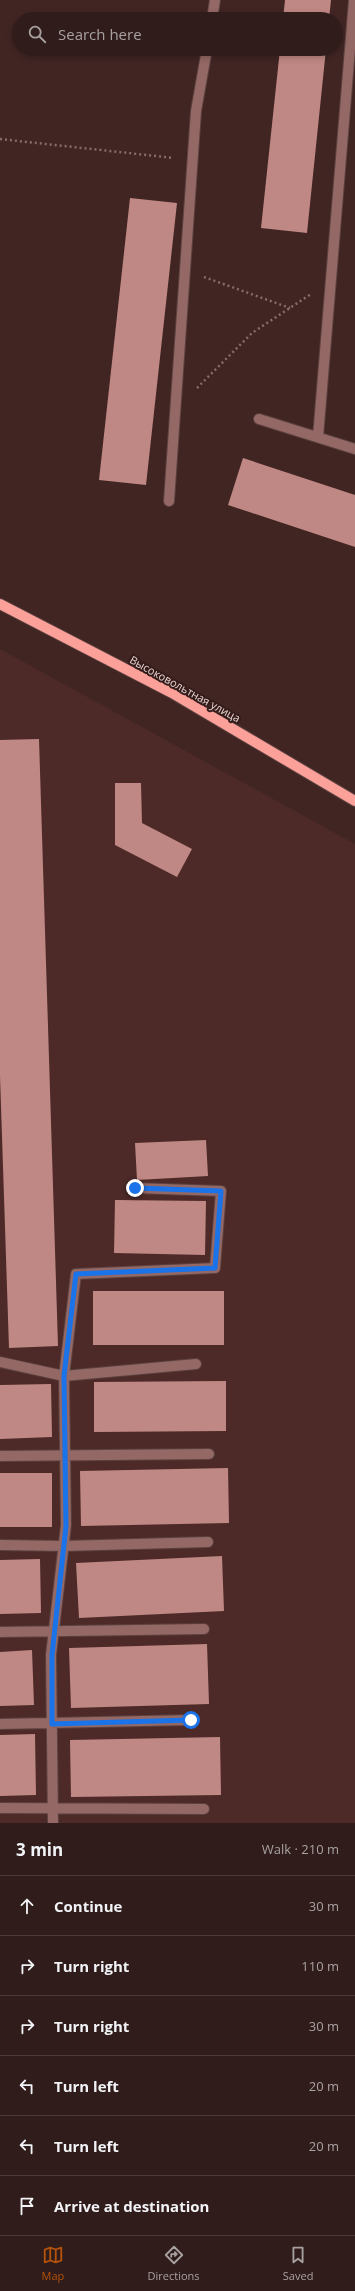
<!DOCTYPE html>
<meta charset="utf-8">
<style>
:root{--surface:#301c1a;--page:#3c2927;--text:#f1f3f6;--muted:#a8a1a2;--line:#4b3a39;--accent:#b45309}
body{margin:0;font-family:"Open Sans",sans-serif;background:var(--page);color:var(--text)}
.stop{position:absolute;width:12px;height:12px;margin:-9px;border:3px solid #1a73e8;border-radius:50%;background:#fff}
.stop.end{background:#1a73e8;border-color:#fff;box-shadow:0 1px 4px #0008}
.list{margin:0;padding:0;list-style:none}
h2{display:flex;justify-content:space-between;align-items:center;height:52px;margin:0;padding:0 16px;font-size:17px}
h2 small{font-size:13px;font-weight:400;color:var(--muted)}
.list li{display:grid;grid-template-columns:26px 1fr auto;gap:12px;align-items:center;box-sizing:border-box;height:60px;padding:0 16px;border-top:1px solid var(--line)}
.list b{display:block;font-size:15px;white-space:nowrap}
.list em{font-size:13px;font-style:normal;color:var(--muted)}
.icon{flex:none;width:22px;height:22px;fill:none;stroke:currentColor;stroke-width:2;stroke-linecap:round;stroke-linejoin:round}
.map{position:relative;flex:none;width:355px;height:1823px;overflow:hidden}
.search{position:absolute;background:var(--surface);box-shadow:0 2px 6px #0003;left:12px;right:12px;top:12px;height:44px;display:flex;align-items:center;gap:10px;box-sizing:border-box;padding:0 14px;border-radius:22px;color:var(--muted);font-size:15px}
.sheet{height:412px;background:var(--surface)}
nav{display:flex;justify-content:space-around;align-items:center;box-sizing:border-box;height:56px;border-top:1px solid var(--line);background:var(--surface);font-size:11px;color:var(--muted)}
nav a{display:grid;justify-items:center;gap:2px}
nav .on{color:var(--accent)}
.map>svg:first-child{display:block}
.built{fill:#4d2a28}
.building{fill:#c08884}
.lines{fill:none;stroke-linecap:round;stroke-linejoin:round}
.minor-casing{stroke:#5b413f;stroke-width:12}
.major-casing{stroke:#5b413f;stroke-width:12}
.path{stroke:#846d6b;stroke-width:2.5;stroke-dasharray:2 3;stroke-linecap:butt}
.minor{stroke:#946864;stroke-width:10}
.major{stroke:#fca09a;stroke-width:10}
.route{stroke:#1a73e8;stroke-width:5}
.labels{text-anchor:middle;stroke-width:4;stroke-linejoin:round;paint-order:stroke}
.street-label{font-size:11px;fill:#e6d4d2;stroke:#351b19}
</style>
<div class="map">
<svg width="355" height="1823" viewBox="0 0 355 1823">
<rect width="100%" height="100%" fill="#402523"/>
<path class="built" d="M0,649l355,195v979h-355z"/>
<path class="building" d="M285,0h46l-2,19h-46z
M280,49h46l-19,184 -46,-5z
M130,198l47,5 -31,282 -47,-5z
M243,458l112,37v52l-127,-42z
M39,739l19,607 -49,2 -9,-272v-336z
M115,783h26l1,40 50,26 -15,28 -62,-32z
M206,1140l2,36 -71,4 -2,-37z
M115,1200l91,1 -1,54 -91,-2z
M93,1291h131v54h-131z
M226,1381v50l-132,1v-50z
M51,1384l1,53 -52,2v-54z
M228,1468l1,55 -148,3 -1,-55z
M0,1473h52v54h-52z
M222,1556l2,55 -145,7 -3,-55z
M40,1559l1,54 -41,1v-54z
M207,1644l2,60 -138,4 -2,-60z
M32,1650l2,55 -34,1v-54z
M35,1734l1,61 -36,1v-61z
M220,1737l1,58 -150,2 -1,-57z"/>
<g class="lines">
<g class="minor-casing">
<path id="minor" d="M212,19l3,-19
M259,419l96,30
M318,437l36,-437
M169,501l27,-390 11,-62
M135,1188l86,3 -6,77 -139,6 -12,102 132,-12
M0,1362l64,14 2,149 -15,130 2,168
M0,1456l209,-2
M0,1545l64,1 144,-4
M0,1632l204,-3
M0,1724l191,-4
M0,1808l204,1"/>
</g>
<g class="major-casing">
<path id="major" d="M0,604l172,89 183,108"/>
</g>
<path class="path" d="M0,139l174,19
M204,277l86,31
M197,388l55,-55 59,-39"/>
<use href="#minor" class="minor"/>
<use href="#major" class="major"/>
</g>
<g class="lines">
<path class="route" d="M135,1188l86,3 -6,77 -139,6 -12,102 2,150 -14,129v69l139,-4"/>
</g>
<g class="labels">
<g class="street-label">
<text transform="translate(185 689) rotate(29)" y="4">Высоковольтная улица</text>
</g>
</g>
</svg>
<div class="stop" style="left:191px;top:1720px"></div>
<div class="stop end" style="left:135px;top:1188px"></div>
<div class="search"><svg class="icon" aria-label="search" viewBox="0 0 24 24"><circle cx="10" cy="10" r="6"/><path d="M15 15l6 6"/></svg>Search here</div>
</div>
<section class="sheet">
<h2>3 min<small>Walk · 210 m</small></h2>
<ul class="list">
<li><svg class="icon" aria-label="ahead" viewBox="0 0 24 24"><path d="M12 20V5M6 11l6-6 6 6"/></svg><div><b>Continue</b></div><em>30 m</em></li>
<li><svg class="icon" aria-label="right" viewBox="0 0 24 24"><path d="M7 20v-9h11M14 6l5 5-5 5"/></svg><div><b>Turn right</b></div><em>110 m</em></li>
<li><svg class="icon" aria-label="right" viewBox="0 0 24 24"><path d="M7 20v-9h11M14 6l5 5-5 5"/></svg><div><b>Turn right</b></div><em>30 m</em></li>
<li><svg class="icon" aria-label="left" viewBox="0 0 24 24"><path d="M17 20v-9H6M10 6l-5 5 5 5"/></svg><div><b>Turn left</b></div><em>20 m</em></li>
<li><svg class="icon" aria-label="left" viewBox="0 0 24 24"><path d="M17 20v-9H6M10 6l-5 5 5 5"/></svg><div><b>Turn left</b></div><em>20 m</em></li>
<li><svg class="icon" aria-label="arrive" viewBox="0 0 24 24"><path d="M6 21V4h12l-3 4 3 4H6"/></svg><div><b>Arrive at destination</b></div></li>
</ul>
</section>
<nav>
<a class="on"><svg class="icon" aria-label="map" viewBox="0 0 24 24"><path d="M3 6l6-2 6 2 6-2v14l-6 2-6-2-6 2zM9 4v14M15 6v14"/></svg>Map</a>
<a><svg class="icon" aria-label="directions" viewBox="0 0 24 24"><path d="M12 3l9 9-9 9-9-9zM9 14v-3h6M13 9l2 2-2 2"/></svg>Directions</a>
<a><svg class="icon" aria-label="saved" viewBox="0 0 24 24"><path d="M7 4h10v16l-5-4-5 4z"/></svg>Saved</a>
</nav>
